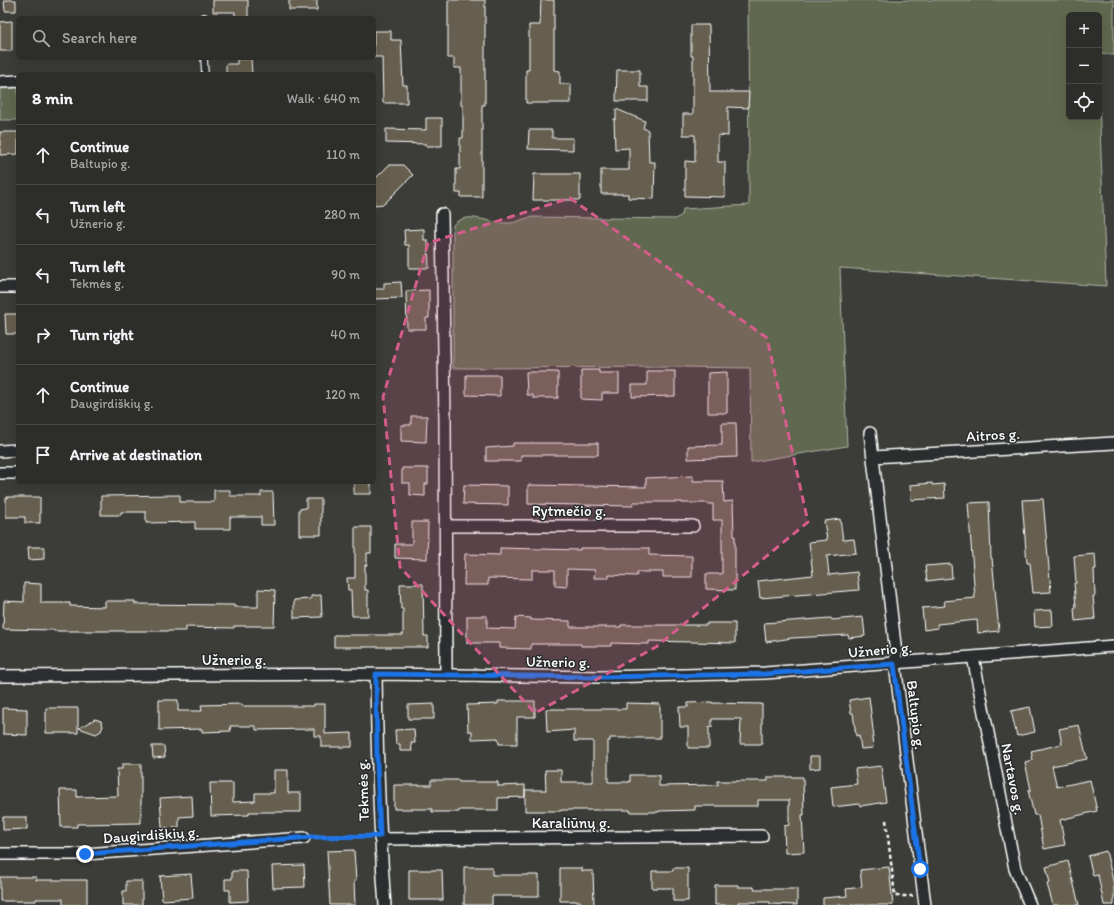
<!DOCTYPE html>
<meta charset="utf-8">
<style>
:root{--surface:#2d2d2a;--page:#393936;--text:#f1f3f6;--muted:#a7a8a8;--line:#484947}
body{margin:0;font-family:Itim,sans-serif;background:var(--page);color:var(--text)}
.controls{position:absolute;right:12px;top:12px;display:grid;overflow:hidden;border-radius:6px;box-shadow:0 4px 16px #0002}
.controls button{width:36px;height:36px;display:grid;place-items:center;padding:0;border:0;border-bottom:1px solid var(--line);background:var(--surface);color:var(--text);font:20px sans-serif}
.stop{position:absolute;width:12px;height:12px;margin:-9px;border:3px solid #1a73e8;border-radius:50%;background:#fff}
.stop.end{background:#1a73e8;border-color:#fff;box-shadow:0 1px 4px #0008}
.list{margin:0;padding:0;list-style:none}
h2{display:flex;justify-content:space-between;align-items:center;height:52px;margin:0;padding:0 16px;font-size:17px}
h2 small{font-size:13px;font-weight:400;color:var(--muted)}
.list li{display:grid;grid-template-columns:26px 1fr auto;gap:12px;align-items:center;box-sizing:border-box;height:60px;padding:0 16px;border-top:1px solid var(--line)}
.list b{display:block;font-size:15px;white-space:nowrap}
.list p{margin:0;font-size:13px;white-space:nowrap;color:var(--muted)}
.list em{font-size:13px;font-style:normal;color:var(--muted)}
.icon{flex:none;width:22px;height:22px;fill:none;stroke:currentColor;stroke-width:2;stroke-linecap:round;stroke-linejoin:round}
.map{position:relative;flex:none;width:1114px;height:905px;overflow:hidden}
.search{position:absolute;background:var(--surface);box-shadow:0 4px 16px #0002;left:16px;top:16px;width:360px;height:44px;display:flex;align-items:center;gap:10px;box-sizing:border-box;padding:0 14px;border-radius:6px;color:var(--muted);font-size:15px}
.panel{position:absolute;background:var(--surface);box-shadow:0 4px 16px #0002;left:16px;top:72px;width:360px;height:412px;border-radius:6px}
.map>svg:first-child{display:block}
.green{fill:#606950;stroke:#b0b4a8}
.building{fill:#665f4f;stroke:#fff}
.lines{fill:none;stroke-linecap:round;stroke-linejoin:round}
.service-casing{stroke:#fff;stroke-width:8}
.minor-casing{stroke:#fff;stroke-width:14}
.path{stroke:#fff;stroke-width:2.5;stroke-dasharray:4 3;stroke-linecap:butt}
.service{stroke:#2a2d2e;stroke-width:5.5}
.minor{stroke:#2a2d2e;stroke-width:11}
.route{stroke:#1a73e8;stroke-width:5}
.marked{fill:#d45d8c;fill-opacity:0.2;stroke:#d45d8c;stroke-width:3;stroke-dasharray:8 5;stroke-linejoin:round}
.labels{text-anchor:middle;stroke-width:3;stroke-linejoin:round;paint-order:stroke}
.street-label{font-size:15px;fill:#fff;stroke:#2a2d2e}
</style>
<div class="map">
<svg width="1114" height="905" viewBox="0 0 1114 905">
<rect width="100%" height="100%" fill="#3c3c38"/>
<filter id="ink" filterUnits="userSpaceOnUse"><feTurbulence type="fractalNoise" baseFrequency=".025" numOctaves="2"/><feDisplacementMap in="SourceGraphic" scale="8" xChannelSelector="R" yChannelSelector="G"/><feConvolveMatrix kernelMatrix="1 2 1 2 8 2 1 2 1" color-interpolation-filters="sRGB"/></filter>
<g filter="url(#ink)">
<path class="green" d="M748,0h366v55l-15,-1v-39h-30v102h30v-17l7,186 -266,-18 7,178 -96,16 -1,-94 -69,-1 -228,1v-143c14,-15 35,-2 52,-2 10,1 18,-5 28,-6l142,2 7,-4 1,-6 66,-4z
M18,88v32h-18v-31z"/>
<path class="building" d="M4,0h12v11h-11z
M213,0h35v18h-13v-6h-22z
M289,0h28v10h-28z
M448,0h37v105h-3v92h-21v-4h-5v-24h4v-31h3v-33h-2v-37h-7v-10h-6z
M541,0h13v70l6,1v13h11v19h-45v-33h3v-45h11z
M12,21v30h-12v-29z
M691,25h18l1,67h39l-1,16 -20,-1v29l-10,-1v27h7v35l-40,-1v-35l10,1v-27h-12v-21h10v-58h-2z
M374,31h17v9h10l2,45h4v18h-24l-1,-46h-8z
M237,59h14l1,15h-26v-10h11z
M617,70h23v17h8v14h-32z
M616,109l29,12 -2,7 5,2 1,32h6l-1,37 -26,-1v-4h-27v-24h28v-22l-14,1 -1,-30h2z
M426,118h16v28h-16v-2l-40,-1v-14l40,1z
M529,130h23v8h21v12l-45,-1z
M0,132h18v22l-18,1z
M389,165h14l10,10 -29,29 -10,1v-25z
M534,174h46v26h-47z
M424,229v11h4l1,28h-20v-23h-4l-1,-15z
M401,282l1,16 -28,1v-10h10v-6z
M429,290v28h-3v11h-19l-1,-38z
M5,314h13v20h-12z
M581,370h18v3h20v20h-17v7l-21,-1z
M647,371h28v25l-43,1v-12h15z
M526,372h32v26h-25v-3h-6z
M727,372v41h-19v-40z
M466,375h34v21l-34,-1z
M411,416h16l-1,26 -25,-1v-16h10z
M722,423h14l1,34 -49,2v-13l34,-1z
M513,443h85v12h-77v6h-35v-13l27,-2z
M402,468h26v16h-3v12l-15,-1v-12h-8z
M693,476v5h30l1,21 9,-1 1,35h1v54l-29,-1v-15h16v-54h-9v-16h-5v-1h-26v-1h-49v4l-105,-2v-19l118,2v-9z
M354,482h17v12h-17z
M932,483v2l12,-1 1,14 -34,2 -1,-15z
M464,485l44,1v19l-45,-1z
M214,490h16v6h31v-4h12l1,33h-13v-8h-31v12h-35v-7l-49,1v-11h-25v3h-20v-19l79,-1v7h34z
M6,497h34v26h-15v-6h-19z
M306,499h15v36h-22v-26l7,-1z
M1043,499l8,93 -18,1 -3,-30h-3l-5,-63z
M989,502l2,56h1l7,73 -21,2 -1,-13 -40,4 1,4 -14,2 -2,-22 23,-2 -1,-5 31,-3 -7,-95z
M840,519l3,21 11,-1 2,14 -29,3 2,19 28,-3 2,18 -99,8 -2,-17 55,-6 -4,-33 18,-2 -3,-19z
M412,522h16l-1,37 -32,-1v-14h17z
M355,527h16v26h-4v12h-2v25h3v26h-16l-1,-26h-3l-1,-12h8z
M28,547h16v12l-15,1z
M500,548l80,2v-2h69v7l43,1v21h-29v-5h-26v4l-28,-1v3h-15l1,-8 -28,-1v18l-12,-1v-16h-23v9l-44,-1v7h-24l1,-31 35,1z
M1095,554l1,15h-2l1,27h-2l2,23 -20,2 -1,-13 2,-1 -2,-24h2l-2,-27z
M951,564l1,14 -25,3 -2,-15z
M24,583l17,1v19h29v3l35,1v-6h30v3l99,1v2h24v-18l17,1 -1,36h-40v2l-48,-1v4h-132v-1l-51,-1 1,-28 20,1z
M400,584h23l1,52h4v11h-94v-12h69v-26h-2z
M321,595l1,22 -28,1v-18l17,-1v-3z
M1052,610l1,16 -18,1 -1,-16z
M467,616h20v12l28,1 1,-12 15,1v2l39,1v6h51v-2h86v-2h28v20l-86,-2v3l-38,-1v3h-30v-2h-50v5l-32,-1v-5h-32z
M863,617l2,19 -16,2 -1,-3 -56,3 -26,4 -2,-19 67,-5 1,2z
M869,697l5,41h-2l1,10 -12,1 -2,-14 -3,1 -3,-23h-2l-2,-13z
M159,700h19v11h24l-1,-6 41,-1v2h72v-2h11v30l27,-1v14h-31v-11h-7v-7l-58,1v-4h-26l1,5 -29,1v-3l-43,1z
M498,701h37v16h-18v27h-18l-1,-6 -26,1v-8h-4l-1,-26 31,-1z
M712,702v1l50,1v40h-22l1,-25h-29v8h-3v21h-21v-21h-8l-1,-20h9v-4z
M626,703l34,1v34h-50v3h-2v41h22v-7h29v11l59,-1 -1,-4h51v-4h35l1,38h-2l2,37 -19,1 -1,-27 5,-1v-25h-31v6h-63v4l-36,1v1h-29v-2h-69v1h-36v-21h21l-1,-20h16v12h32v-41h-19v-11l-27,2 -1,-23h80z
M434,704v15h-26v-14z
M1030,707l5,25 -18,4 -6,-25z
M3,708l24,1v26l-24,-1z
M46,708h32v25h-32z
M95,719l6,2 2,5 -2,5 -5,3 -17,-6z
M1079,725l8,34 -35,7 5,21 33,-7 7,31 -37,9 5,25 -21,4 -6,-34h-4l-6,-25h3l-6,-28 8,-2 -2,-9 31,-7 -3,-15z
M414,729l1,14h-4l1,8h-12v-7h-4l-1,-14z
M152,746h12l1,11 -12,1z
M810,756h10v12l-10,1z
M122,764h19v59l-64,1v3h-16l-1,-37h17v7l41,-1 -1,-27h5z
M881,766l5,36 -26,4 -1,-2 -26,3 -2,-20 26,-3 -2,-15z
M274,770h14v23h13v19h-52v3l-38,1 -1,-33h23v19l22,-1v-8h19z
M431,780h28v2h39v4l27,-1v12l-27,1v12h-39v2h-27v-3h-38v-24h37z
M192,796l1,20 -14,1v10l-17,1 -2,-30z
M3,817h24v12l-24,1z
M354,850l2,31h-2l1,24h-25l-3,-54z
M1106,851l8,34v20h-10l-6,-30 -5,1 -5,-20z
M1068,861l11,44h-26l-6,-21 3,-1 -4,-16z
M304,865l1,22 -32,1 -1,-22z
M464,867h28v8h47v21h-47v9h-28z
M889,867l4,38h-70v-7l24,-2 -1,-7 16,-2 -2,-17z
M560,868h22v3h11l1,34h-14v-4h-20z
M673,868h15v33h-15v-13h-21v-17h21z
M409,870h33l1,30h-34z
M232,871h15l1,30 -18,1v-12h-5v-11h7z
M191,874l2,24 -31,2 -2,-24z
M0,877h36v3h51v25h-24v-6h-27v2h-36z
M126,881h16v24h-19v-14h3z
M715,885h23v2h16v2h43v16l-27,-1v-2h-32l1,3h-24z"/>
<g class="lines">
<g class="service-casing">
<path id="service" d="M204,17v1
M204,58l1,16"/>
</g>
<g class="minor-casing">
<path id="minor" d="M0,82l18,-1
M442,214l3,206 1,255
M0,287h18
M870,433l26,220 -1,11 30,241
M0,451l18,-1
M873,457l241,-14
M0,473h18
M446,526h247
M973,657l42,212 15,36
M376,674c1,77 3,154 9,231
M0,676l376,-2 225,3 164,-4 349,-27
M380,839l382,-3
M0,854h85l219,-16"/>
</g>
<path class="path" d="M886,820l9,76h18
M315,837l54,-1"/>
<use href="#service" class="service"/>
<use href="#minor" class="minor"/>
</g>
</g>
<g class="lines" filter="url(#ink)">
<path class="route" d="M85,854l227,-17 68,-1 -3,-74 -1,-88 225,3 164,-3 129,-10 26,205"/>
</g>
<path class="marked" d="M570,198l197,140 41,184 -152,125 -121,66 -135,-146 -17,-170 45,-154z"/>
<g class="labels">
<g class="street-label">
<text transform="translate(993 435) rotate(-3)" y="5">Aitros g.</text>
<text x="569" y="516">Rytmečio g.</text>
<text transform="translate(880 650) rotate(-5)" y="5">Užnerio g.</text>
<text x="234" y="665">Užnerio g.</text>
<text transform="translate(558 662) rotate(1)" y="5">Užnerio g.</text>
<text transform="translate(916 715) rotate(83)" y="5">Baltupio g.</text>
<text transform="translate(1013 779) rotate(79)" y="5">Nartavos g.</text>
<text transform="translate(363 790) rotate(-92)" y="5">Tekmės g.</text>
<text x="571" y="828">Karaliūnų g.</text>
<text transform="translate(151 835) rotate(-4)" y="5">Daugirdiškių g.</text>
</g>
</g>
</svg>
<div class="controls">
<button>+</button>
<button>−</button>
<button><svg class="icon" aria-label="locate" viewBox="0 0 24 24"><circle cx="12" cy="12" r="6"/><path d="M12 2v4M12 18v4M2 12h4M18 12h4"/></svg></button>
</div>
<div class="stop" style="left:920px;top:869px"></div>
<div class="stop end" style="left:85px;top:854px"></div>
<div class="search"><svg class="icon" aria-label="search" viewBox="0 0 24 24"><circle cx="10" cy="10" r="6"/><path d="M15 15l6 6"/></svg>Search here</div>
<section class="panel">
<h2>8 min<small>Walk · 640 m</small></h2>
<ul class="list">
<li><svg class="icon" aria-label="ahead" viewBox="0 0 24 24"><path d="M12 20V5M6 11l6-6 6 6"/></svg><div><b>Continue</b><p>Baltupio g.</p></div><em>110 m</em></li>
<li><svg class="icon" aria-label="left" viewBox="0 0 24 24"><path d="M17 20v-9H6M10 6l-5 5 5 5"/></svg><div><b>Turn left</b><p>Užnerio g.</p></div><em>280 m</em></li>
<li><svg class="icon" aria-label="left" viewBox="0 0 24 24"><path d="M17 20v-9H6M10 6l-5 5 5 5"/></svg><div><b>Turn left</b><p>Tekmės g.</p></div><em>90 m</em></li>
<li><svg class="icon" aria-label="right" viewBox="0 0 24 24"><path d="M7 20v-9h11M14 6l5 5-5 5"/></svg><div><b>Turn right</b></div><em>40 m</em></li>
<li><svg class="icon" aria-label="ahead" viewBox="0 0 24 24"><path d="M12 20V5M6 11l6-6 6 6"/></svg><div><b>Continue</b><p>Daugirdiškių g.</p></div><em>120 m</em></li>
<li><svg class="icon" aria-label="arrive" viewBox="0 0 24 24"><path d="M6 21V4h12l-3 4 3 4H6"/></svg><div><b>Arrive at destination</b></div></li>
</ul>
</section>
</div>
